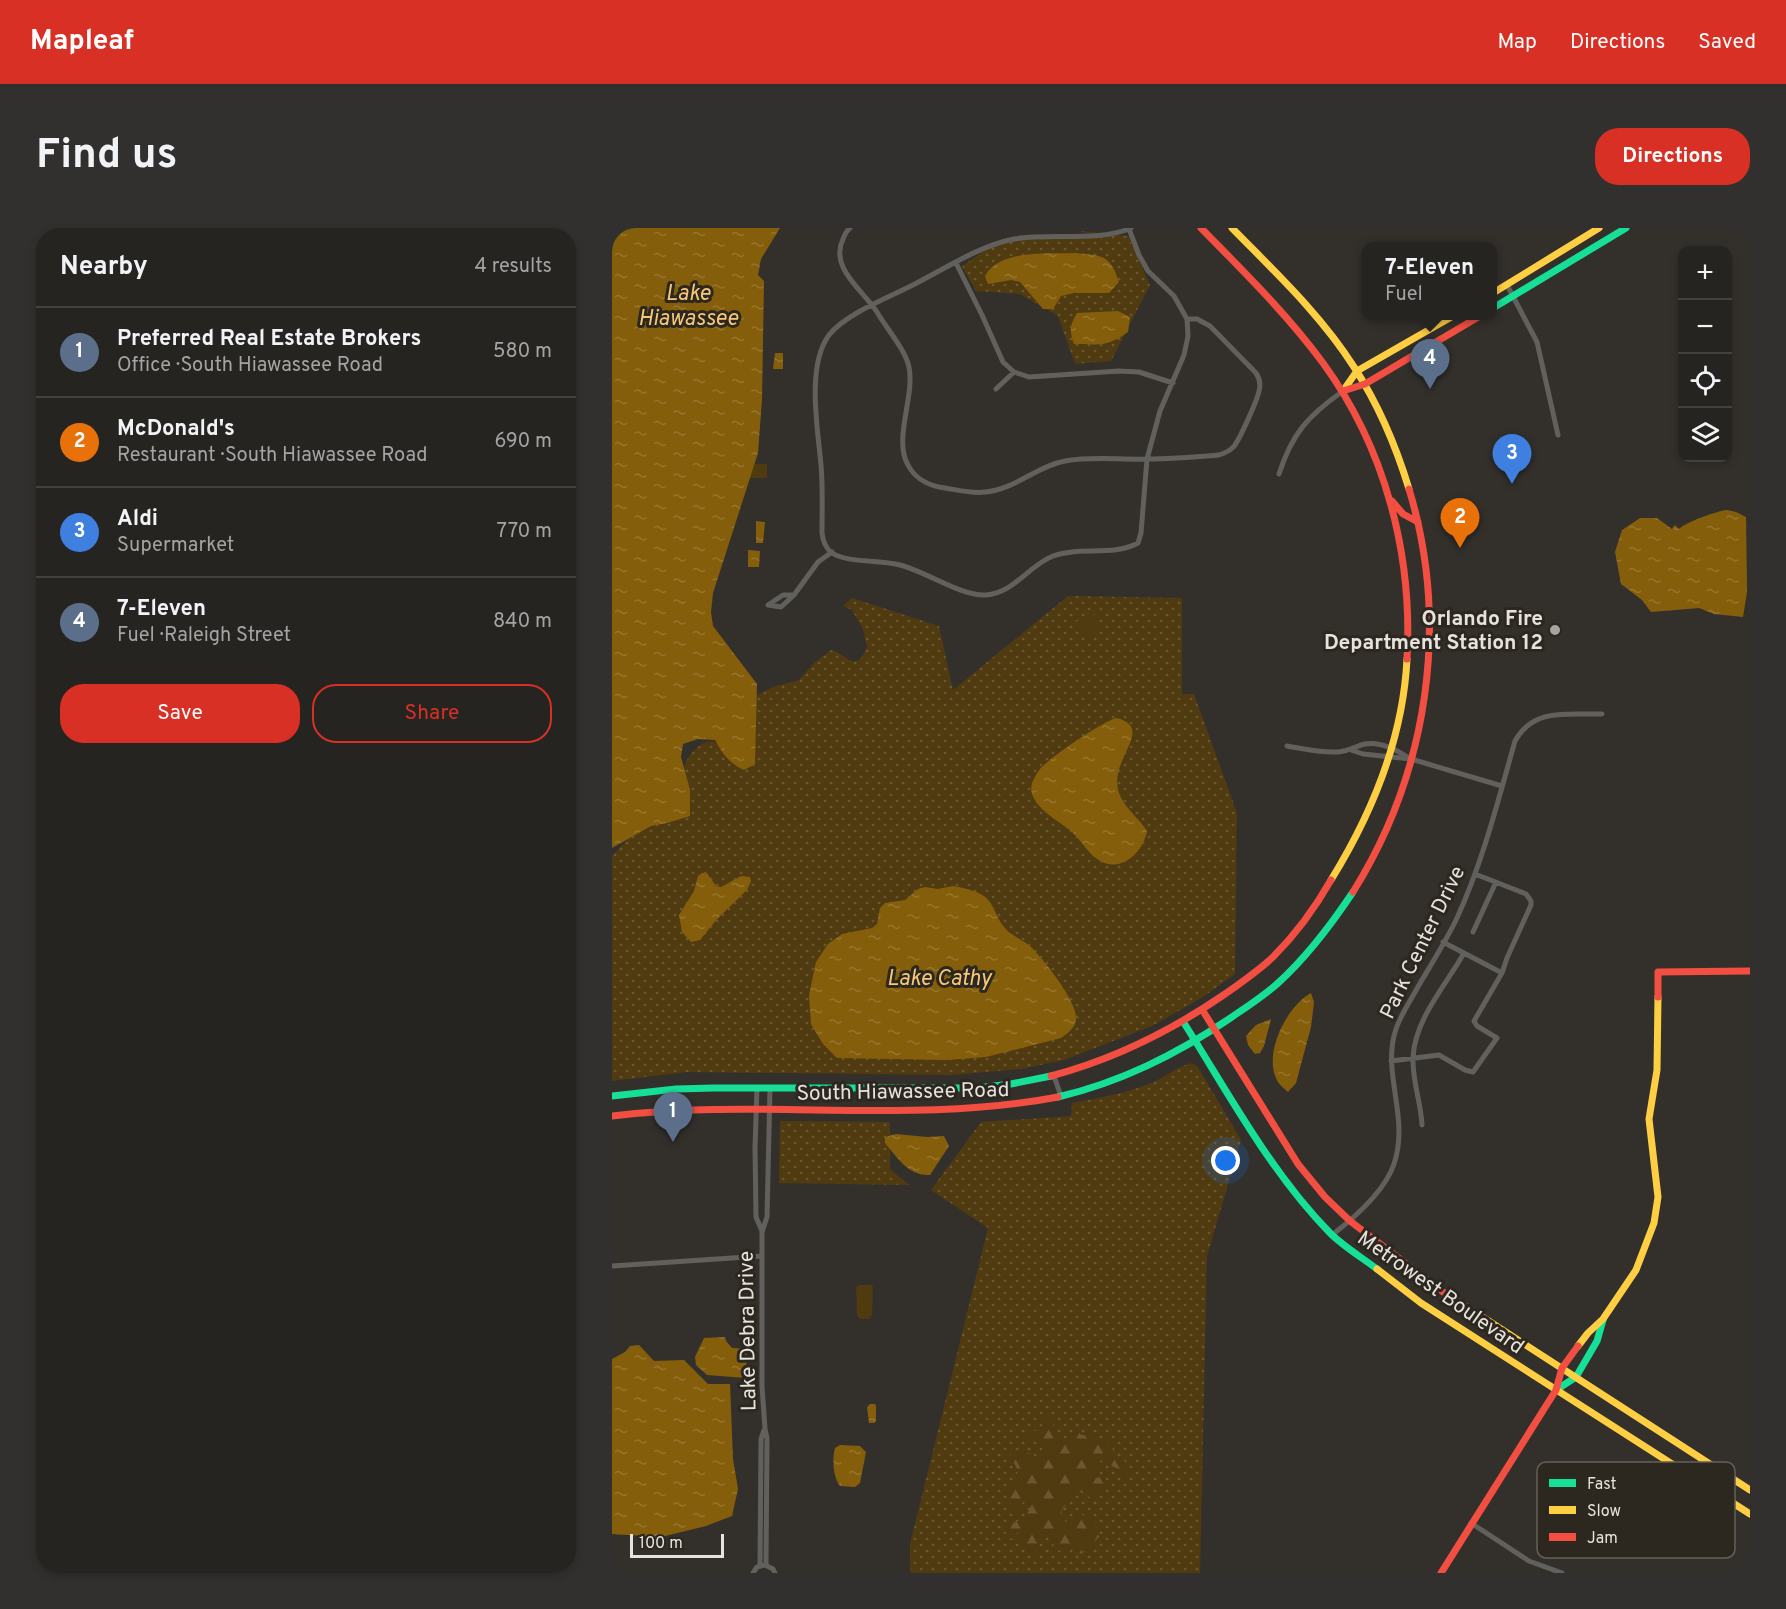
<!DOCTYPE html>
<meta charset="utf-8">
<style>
:root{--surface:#262421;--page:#32302e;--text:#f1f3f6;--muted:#a4a4a5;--line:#42413f;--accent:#d93025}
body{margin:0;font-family:Overpass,sans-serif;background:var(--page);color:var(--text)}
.controls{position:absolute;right:18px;top:18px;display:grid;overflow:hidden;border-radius:12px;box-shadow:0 3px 9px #0003}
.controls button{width:54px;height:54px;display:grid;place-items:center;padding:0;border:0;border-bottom:2px solid var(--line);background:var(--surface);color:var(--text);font:30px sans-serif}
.scale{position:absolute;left:18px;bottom:15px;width:94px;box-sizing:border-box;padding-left:6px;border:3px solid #e6e2dd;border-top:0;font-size:16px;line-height:21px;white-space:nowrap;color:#e6e2dd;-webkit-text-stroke:4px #2c271f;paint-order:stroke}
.you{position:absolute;left:614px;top:933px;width:21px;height:21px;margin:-15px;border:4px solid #fff;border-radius:50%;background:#1a73e8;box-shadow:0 0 0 9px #1a73e833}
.badge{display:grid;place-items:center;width:39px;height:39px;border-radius:50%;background:var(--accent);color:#fff;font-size:20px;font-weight:700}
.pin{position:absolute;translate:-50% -50px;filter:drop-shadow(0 2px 3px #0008)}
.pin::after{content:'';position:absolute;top:32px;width:21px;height:18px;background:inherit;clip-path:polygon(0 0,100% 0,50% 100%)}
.popup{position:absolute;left:750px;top:14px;width:135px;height:78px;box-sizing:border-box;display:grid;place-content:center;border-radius:12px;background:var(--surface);filter:drop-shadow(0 2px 4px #0005);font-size:20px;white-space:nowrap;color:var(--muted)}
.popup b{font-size:22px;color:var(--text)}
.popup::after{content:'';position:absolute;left:50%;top:100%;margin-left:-12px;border:12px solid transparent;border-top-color:var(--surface)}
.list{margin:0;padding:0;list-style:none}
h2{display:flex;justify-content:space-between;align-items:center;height:78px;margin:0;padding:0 24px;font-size:26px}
h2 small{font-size:20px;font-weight:400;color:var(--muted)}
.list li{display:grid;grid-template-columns:39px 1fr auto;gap:18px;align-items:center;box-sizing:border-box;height:90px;padding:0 24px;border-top:2px solid var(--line)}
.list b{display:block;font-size:22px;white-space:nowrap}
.list p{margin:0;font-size:20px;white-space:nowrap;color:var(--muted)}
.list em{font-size:20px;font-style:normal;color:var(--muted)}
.actions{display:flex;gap:12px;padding:18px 24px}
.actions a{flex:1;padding:14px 0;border:2px solid var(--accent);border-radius:24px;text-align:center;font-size:21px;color:var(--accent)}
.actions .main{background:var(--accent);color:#fff}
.icon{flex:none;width:33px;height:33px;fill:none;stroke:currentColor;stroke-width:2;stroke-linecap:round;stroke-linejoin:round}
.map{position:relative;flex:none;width:1138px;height:1345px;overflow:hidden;border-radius:24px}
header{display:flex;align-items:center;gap:36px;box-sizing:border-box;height:84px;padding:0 30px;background:var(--accent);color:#fff}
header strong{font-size:28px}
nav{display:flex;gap:33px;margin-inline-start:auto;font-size:21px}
.intro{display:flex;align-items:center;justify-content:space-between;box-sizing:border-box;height:144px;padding:0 36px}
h1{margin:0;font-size:42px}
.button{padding:15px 27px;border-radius:24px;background:var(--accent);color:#fff;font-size:21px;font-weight:700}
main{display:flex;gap:36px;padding:0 36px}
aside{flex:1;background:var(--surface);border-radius:24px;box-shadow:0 3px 9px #0003}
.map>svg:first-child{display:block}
.grass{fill:url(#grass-dots)}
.forest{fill:url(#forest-firs)}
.pitch{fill:#503a10}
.water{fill:url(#water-ripples)}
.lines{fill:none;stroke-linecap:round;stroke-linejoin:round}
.street{stroke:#61605d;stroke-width:5}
.fast{stroke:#16e098;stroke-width:7}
.slow{stroke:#ffcf43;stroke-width:7}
.jam{stroke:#f24e42;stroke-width:7}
.poi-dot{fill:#a7a49f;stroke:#2c271f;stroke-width:2}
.labels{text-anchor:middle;stroke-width:6;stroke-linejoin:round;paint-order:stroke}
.poi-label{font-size:21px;font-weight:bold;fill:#e6e2dd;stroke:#2c271f;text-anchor:end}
.street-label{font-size:21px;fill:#e6e2dd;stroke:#2c271f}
.water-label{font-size:22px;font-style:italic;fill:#f7c77a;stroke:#2c271f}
.key{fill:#2c271f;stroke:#645f58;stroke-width:1.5}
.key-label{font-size:16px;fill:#e6e2dd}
</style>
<header>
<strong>Mapleaf</strong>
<nav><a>Map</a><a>Directions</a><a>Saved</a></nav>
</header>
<div class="intro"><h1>Find us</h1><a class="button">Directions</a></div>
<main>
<aside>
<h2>Nearby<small>4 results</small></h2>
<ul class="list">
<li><span class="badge" style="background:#5c6f8a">1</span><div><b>Preferred Real Estate Brokers</b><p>Office · South Hiawassee Road</p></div><em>580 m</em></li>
<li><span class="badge" style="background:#e8710a">2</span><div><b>McDonald's</b><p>Restaurant · South Hiawassee Road</p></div><em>690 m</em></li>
<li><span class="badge" style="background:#3f7fe0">3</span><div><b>Aldi</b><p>Supermarket</p></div><em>770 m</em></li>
<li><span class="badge" style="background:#5c6f8a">4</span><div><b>7-Eleven</b><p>Fuel · Raleigh Street</p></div><em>840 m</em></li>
</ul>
<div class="actions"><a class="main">Save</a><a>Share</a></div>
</aside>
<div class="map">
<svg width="1138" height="1345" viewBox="0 0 1138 1345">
<defs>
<pattern id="grass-dots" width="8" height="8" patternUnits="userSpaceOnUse" patternTransform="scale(1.5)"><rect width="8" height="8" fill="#503a10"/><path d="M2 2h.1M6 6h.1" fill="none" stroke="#695632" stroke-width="1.8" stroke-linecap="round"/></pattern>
<pattern id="forest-firs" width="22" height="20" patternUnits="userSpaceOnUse" patternTransform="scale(1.5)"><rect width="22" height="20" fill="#503a10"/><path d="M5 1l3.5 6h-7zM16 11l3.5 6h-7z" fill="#695632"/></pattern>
<pattern id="water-ripples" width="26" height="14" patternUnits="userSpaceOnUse" patternTransform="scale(1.5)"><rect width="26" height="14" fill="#855e0c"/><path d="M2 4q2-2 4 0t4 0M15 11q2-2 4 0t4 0" fill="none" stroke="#96752f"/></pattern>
</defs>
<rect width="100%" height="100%" fill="#33302c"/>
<path class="grass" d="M466,3l50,5 22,49 -39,76 -36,3 -17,-48 -38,-22 -44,-3 -14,-25 31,-21 48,-9 66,1z
M456,368l114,2v96h12l43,119 -2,161 -32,23 -51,29 -88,34 -43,9 -70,6 -264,-3 -75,9v-225l25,-27 46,-59c3,-13 16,-29 30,-29l7,4 26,-45 30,-14 23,-6 15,-17 17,-13c16,3 24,26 36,-3l-4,-18 -11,-19 -9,-4 9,-8 87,28 14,64z
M580,835l6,4 43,73 -34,116 -7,317h-290v-29l78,-316 -57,-38 50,-68 90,-6 1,-13c27,-5 56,-10 82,-21 13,-6 24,-16 38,-19z
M168,893l110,1v47l19,16 -130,-2z"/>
<path class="forest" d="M435,1183l11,7 -5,8 4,7 1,9 6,-2 4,3 1,-8 7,-7 5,7 14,1 3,5 8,-1 7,9 -2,6 14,6 2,11 -4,7 -5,-2v-8l-17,-9 -11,16 8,2 4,-3 6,8 -4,12 -13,3 -10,-6 -13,10 -7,10 5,11 7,-2 3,-7 13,2 12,19 -20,19c-9,-6 -15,-7 -25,-2l-6,-16 -9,5 -6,13 -7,-1 -10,-21 -4,7 -7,-1 -4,-14c14,0 19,-4 27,-15l-5,-14 -6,21 -9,-5v-24l8,-16 -8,-16 4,-5 19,4 2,7 7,-3v-12l-4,-6 -7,2 -7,-5 3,-8 10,2 7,-5 -6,-4z"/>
<path class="pitch" d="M138,236h17v14h-17z
M483,386l5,2 -1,8 -11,12h-3l-9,-10v-4l3,-3 12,-1z
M247,1057h12l2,2 -1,28 -3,4h-9l-3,-4 -1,-28z"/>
<path class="water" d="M0,0h168l-19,31 -3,16 6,6 -2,118 -4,54 -45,140 -2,19 2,14 44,58 -2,80 -11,6c-14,-6 -22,-17 -29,-30l-17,-1 -15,5 -2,13 9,33v26l-23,7 -16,3 -39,22z
M464,25c26,3 34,1 43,29l-10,11h-35l-13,3 -8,13h-10l-23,-27 -9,-2 -23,4 -3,-8c14,-27 65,-22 91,-23z
M506,83l12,6 -2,15c-22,16 -29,12 -54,12 -5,-13 -4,-19 3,-31z
M163,125h8v16h-10z
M1115,282l9,2 10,5 1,75 -4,25 -29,-3 -15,-6 -48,4 -9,-12 -21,-16 -6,-32 7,-22 18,-12h17l15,11 3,-4 4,4c7,-7 38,-18 48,-19z
M144,293l9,1 -2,21h-7z
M136,322l12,1 -1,16h-11z
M504,490c29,6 12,27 6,43 -4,9 -6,19 -4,28 2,15 21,29 29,42 -4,22 -27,44 -50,28 -10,-7 -16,-19 -25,-27 -13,-11 -34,-21 -40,-38 -3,-8 3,-18 8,-25 9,-11 62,-47 76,-51z
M90,645h5l9,13 5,1 20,-11 9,1 1,4 -4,9 -30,29 -17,21 -9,2 -9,-10 -3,-17 15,-24 4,-15z
M341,658c10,2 22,4 31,10 10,7 12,22 20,31 7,9 18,12 26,19 13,12 49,58 46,74 -2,9 -8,13 -15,18l-75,19 -39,3 -110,-2 -14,-14 -12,-20 -2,-29 7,-33 12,-18 14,-10 30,-6 5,-4 3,-16 5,-5 20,-3 13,-11 7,-2 13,2z
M699,765l3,9 -3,25 -15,56 -8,9c-4,-4 -10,-8 -12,-14 -12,-26 11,-72 35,-85z
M659,791l-7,27 -4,7 -5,1 -7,-9 -2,-9 10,-11z
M284,906l31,3 17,-1 5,10 -19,29c-22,1 -32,-17 -45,-32v-6z
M113,1109l1,4 6,7 15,1 -1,29 -39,-3 -11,-10 -1,-8 9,-19z
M27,1117l15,16 30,-1 24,24h22l3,75 5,30 -6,27 -26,10 -45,11 -49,-3v-175l13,-7 5,-6z
M258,1176h5l1,2v15l-2,2h-5l-2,-16z
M228,1217l20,1 6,6 -6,31 -5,4 -15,-1c-7,-9 -8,-27 -5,-38z"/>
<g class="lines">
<path class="street" d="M238,0c-4,3 -5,6 -7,11 -14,29 20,51 34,73 9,16 28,37 32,55 6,30 -16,72 -1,98 7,14 22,21 37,23 13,2 27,6 40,4 29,-2 52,-26 80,-31 27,-5 54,-1 82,-2 24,0 48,-2 72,-4 6,-2 13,-5 16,-10 6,-9 22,-44 24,-54 2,-7 1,-12 -3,-18l-46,-47 -13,-7h-10
M517,1l10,26 9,16 26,25 13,23 1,17 -4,19 -24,56 -13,48 -6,74 -3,10c-26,14 -58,3 -85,13 -25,10 -39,37 -67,39 -24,2 -61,-24 -86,-30 -19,-5 -53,-2 -68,-12 -7,-5 -9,-12 -10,-20 0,-23 1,-46 -1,-68 -3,-35 -15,-99 8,-130 17,-21 58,-37 82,-49 32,-16 67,-40 103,-47 35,-6 86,3 117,-11
M344,35l26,52 21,47 11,10 15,5 90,-6 20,1 34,11
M895,57l30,57 21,93
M384,161l18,-17
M667,246c13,-41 30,-59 64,-83
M182,367l-13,12 -13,-2 15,-10h11l24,-33 14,-10
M675,518c17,3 34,7 51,6 10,-1 18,-6 27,-8 16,-3 32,6 44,14
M739,522l12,4 48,5 91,27
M863,646l51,20 5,7v4l-24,53 -5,15
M861,704l23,-50
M779,833l48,-6 26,15 8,2 24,-34 -20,-12 -3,-5 28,-48 -59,-31
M442,848l7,20
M145,860l-2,60 1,69 6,14
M810,897c-1,-23 -10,-44 -9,-68 2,-38 33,-72 51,-104
M720,1007c22,-17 53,-44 62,-71 16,-48 -13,-91 2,-135 5,-15 15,-29 23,-44 13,-22 27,-44 38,-67 26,-57 41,-117 58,-177 19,-34 52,-26 87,-27
M0,1038l150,-10
M859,1295l58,38 33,12
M154,1337l1,-127 -2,-9 -3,-43v-154l5,-15 3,-129
M148,1338l1,-127 3,-9
M141,1345l4,-6 8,-2 8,4 2,4"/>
<path class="fast" d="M881,80l133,-80
M572,795c45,71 87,150 146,210 13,13 31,24 47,36
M0,868l64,-7 38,-1h263l34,-4 40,-8
M446,869c63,-15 117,-42 171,-78 16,-11 33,-22 48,-35 30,-27 54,-59 76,-92
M944,1162l20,-13 21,-36 6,-21"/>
<path class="slow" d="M620,0c43,44 89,87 122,139 24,37 42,79 55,122
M881,65l106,-65
M731,163l14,-20 96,-55
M719,652c42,-68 72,-141 76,-221
M765,1041l44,34 329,211
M872,1090l266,172
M966,1118l10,-13 15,-14 33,-49 18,-47 4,-26 -9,-78 8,-49 1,-73"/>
<path class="jam" d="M589,0c42,43 86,86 122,135 62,85 90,191 84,296
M731,163l22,-7 115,-68
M780,273l11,13 15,8
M741,664c75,-120 97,-268 56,-403
M1046,769v-25l92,-1
M591,783l95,153 27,33 25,24 93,71 41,26
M439,848c64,-17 120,-45 174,-82 17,-12 33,-23 48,-37 22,-22 42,-49 58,-77
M0,888c148,-18 299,9 446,-19
M829,1345l115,-183 6,-22 16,-22"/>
</g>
<circle class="poi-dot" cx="943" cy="402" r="6"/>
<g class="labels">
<g class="poi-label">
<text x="931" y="397">Orlando Fire<tspan x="931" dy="24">Department Station 12</tspan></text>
</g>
<g class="street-label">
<text transform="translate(810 714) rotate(-64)" y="7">Park Center Drive</text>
<text transform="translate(291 863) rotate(-1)" y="7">South Hiawassee Road</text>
<text transform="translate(829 1064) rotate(35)" y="7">Metrowest Boulevard</text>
<text transform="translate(135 1103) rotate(-91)" y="7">Lake Debra Drive</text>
</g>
<g class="water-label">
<text x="76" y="72">Lake<tspan x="76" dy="25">Hiawassee</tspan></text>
<text x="327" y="757">Lake Cathy</text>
</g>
</g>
<rect x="925" y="1234" width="198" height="96" rx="9" class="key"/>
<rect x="937" y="1251" width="27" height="8" fill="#16e098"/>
<rect x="937" y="1278" width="27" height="8" fill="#ffcf43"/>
<rect x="937" y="1305" width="27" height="8" fill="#f24e42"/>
<g class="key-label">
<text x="975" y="1261">Fast</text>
<text x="975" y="1288">Slow</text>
<text x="975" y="1315">Jam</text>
</g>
</svg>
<div class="controls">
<button>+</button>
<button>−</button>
<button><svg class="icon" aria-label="locate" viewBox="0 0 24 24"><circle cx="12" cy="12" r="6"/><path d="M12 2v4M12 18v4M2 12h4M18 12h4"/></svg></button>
<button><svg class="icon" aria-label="layers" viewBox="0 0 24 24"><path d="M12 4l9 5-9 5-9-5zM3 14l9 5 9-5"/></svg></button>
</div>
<div class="scale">100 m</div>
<div class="you"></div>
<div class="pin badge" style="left:61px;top:914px;background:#5c6f8a">1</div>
<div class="pin badge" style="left:848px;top:320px;background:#e8710a">2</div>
<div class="pin badge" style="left:900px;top:256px;background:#3f7fe0">3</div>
<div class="pin badge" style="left:818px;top:161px;background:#5c6f8a">4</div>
<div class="popup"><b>7-Eleven</b>Fuel</div>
</div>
</main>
